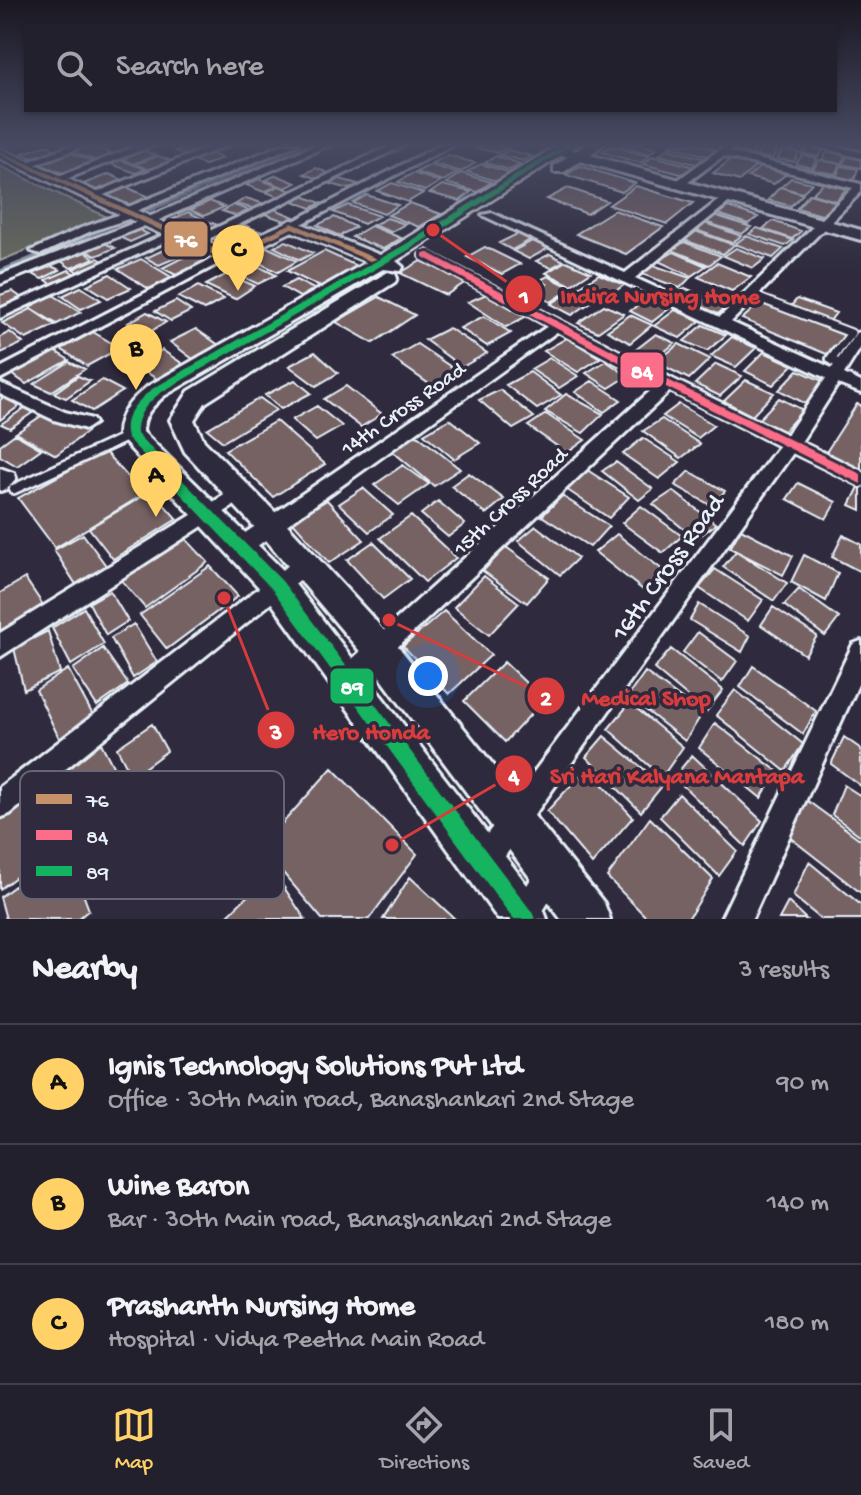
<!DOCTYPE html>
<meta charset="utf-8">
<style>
:root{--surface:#23202e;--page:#2b2836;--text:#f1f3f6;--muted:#a3a3aa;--line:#403e4a;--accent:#ffd166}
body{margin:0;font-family:"Gochi Hand",sans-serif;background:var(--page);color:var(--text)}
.you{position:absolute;left:428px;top:676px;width:28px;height:28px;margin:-20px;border:6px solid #fff;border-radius:50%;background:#1a73e8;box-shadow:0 0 0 12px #1a73e833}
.badge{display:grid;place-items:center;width:52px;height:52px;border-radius:50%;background:var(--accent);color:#111;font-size:26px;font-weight:700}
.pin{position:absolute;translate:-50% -66px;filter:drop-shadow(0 2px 4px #0008)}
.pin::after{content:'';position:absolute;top:42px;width:28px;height:24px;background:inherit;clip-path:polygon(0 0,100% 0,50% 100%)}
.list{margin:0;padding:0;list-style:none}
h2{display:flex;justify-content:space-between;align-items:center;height:104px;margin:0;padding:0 32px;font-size:34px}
h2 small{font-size:26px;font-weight:400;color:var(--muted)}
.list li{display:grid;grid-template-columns:52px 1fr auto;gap:24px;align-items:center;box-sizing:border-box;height:120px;padding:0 32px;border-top:2px solid var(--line)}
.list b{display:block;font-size:30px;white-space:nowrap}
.list p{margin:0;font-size:26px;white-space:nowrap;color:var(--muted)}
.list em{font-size:26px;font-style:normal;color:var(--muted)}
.icon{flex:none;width:44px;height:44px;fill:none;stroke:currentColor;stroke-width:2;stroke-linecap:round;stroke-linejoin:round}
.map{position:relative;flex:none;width:861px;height:919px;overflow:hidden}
.search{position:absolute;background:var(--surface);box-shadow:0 2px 6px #0004;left:24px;right:24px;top:24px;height:88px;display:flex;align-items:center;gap:20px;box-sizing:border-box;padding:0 28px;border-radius:0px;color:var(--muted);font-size:30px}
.sheet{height:464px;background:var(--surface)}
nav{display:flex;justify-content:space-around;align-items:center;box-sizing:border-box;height:112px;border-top:2px solid var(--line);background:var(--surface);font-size:22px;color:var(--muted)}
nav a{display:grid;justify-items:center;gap:4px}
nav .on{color:var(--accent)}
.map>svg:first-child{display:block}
.green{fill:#676a5c;stroke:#a8aeaa;stroke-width:2}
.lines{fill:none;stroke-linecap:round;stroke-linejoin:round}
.stream-far1{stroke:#8f9faf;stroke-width:4}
.stream{stroke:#8f9faf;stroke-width:5}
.building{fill:#776264;stroke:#e8f1f8;stroke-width:2}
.lane-far1-casing{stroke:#e8f1f8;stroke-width:11}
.lane-casing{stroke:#e8f1f8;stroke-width:14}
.street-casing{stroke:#e8f1f8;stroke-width:6}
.secondary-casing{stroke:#e8f1f8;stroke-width:6}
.lane-far1{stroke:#2f2a3d;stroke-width:7}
.lane{stroke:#2f2a3d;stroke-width:8}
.street{fill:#2f2a3d;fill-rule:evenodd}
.secondary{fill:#2f2a3d;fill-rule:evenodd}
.bus-1-casing{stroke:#2f2a3d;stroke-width:6}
.bus-2-casing{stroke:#2f2a3d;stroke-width:6}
.bus-3-casing{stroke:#2f2a3d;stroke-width:6}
.bus-1{fill:#c7916a;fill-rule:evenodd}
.bus-2{fill:#fb6d88;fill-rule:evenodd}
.bus-3{fill:#13b361;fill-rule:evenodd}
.labels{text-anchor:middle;stroke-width:7;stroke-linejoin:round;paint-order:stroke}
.street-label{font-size:22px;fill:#e8f1f8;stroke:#2f2a3d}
.near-street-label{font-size:26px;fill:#e8f1f8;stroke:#2f2a3d}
.key{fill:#2f2a3d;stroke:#666675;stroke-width:2}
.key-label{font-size:22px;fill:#e8f1f8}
.leader{fill:none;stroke:#d83c3d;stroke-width:3}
.callout-dot{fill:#d83c3d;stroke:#2f2a3d;stroke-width:3}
.mark-label{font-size:24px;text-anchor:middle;font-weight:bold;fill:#fff}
.callout-label{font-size:24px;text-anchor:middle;font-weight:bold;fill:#d83c3d;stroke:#2f2a3d;stroke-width:7;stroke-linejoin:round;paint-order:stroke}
.line-badge{stroke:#2f2a3d;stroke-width:3}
.badge-label{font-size:22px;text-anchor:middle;font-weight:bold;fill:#fff}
</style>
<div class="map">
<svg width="861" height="919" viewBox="0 0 861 919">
<rect width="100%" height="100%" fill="#2f2a3d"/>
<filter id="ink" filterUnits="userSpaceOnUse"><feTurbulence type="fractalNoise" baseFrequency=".0125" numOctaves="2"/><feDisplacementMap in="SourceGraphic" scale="16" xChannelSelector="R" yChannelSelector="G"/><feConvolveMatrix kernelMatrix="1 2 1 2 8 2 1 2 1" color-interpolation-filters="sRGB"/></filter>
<g filter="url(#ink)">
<path class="green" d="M0,166l107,51 -107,44z"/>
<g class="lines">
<path class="stream-far1" d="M84,237l223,-93"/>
<path class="stream" d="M0,272l89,-37"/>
</g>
<path class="building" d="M192,144h23l2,1 -28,11 -14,-5z
M483,144h10l14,4 -9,5 -21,-5z
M623,144h16l17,5 -7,5 -29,-8z
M671,144h26l18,5 -8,7 -38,-10z
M740,144h19l-6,11 -18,-3z
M48,145l9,6 -26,7 -9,-5z
M89,145l25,9 -18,7 -26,-10z
M809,145l15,4 -6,8 -16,-4z
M610,146l39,10 -9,7 -39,-11z
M763,147l14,3 -5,9 -15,-3z
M667,149l40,10 -8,6 -40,-10z
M782,149l17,3 -5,10 -17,-3z
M509,150l23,6 -9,5 -23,-6z
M144,151l12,4 -23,9 -11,-5z
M828,151l18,4 -5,9 -19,-4z
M68,152l27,10 -30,12 -28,-11z
M209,153l13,5 -17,7 -14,-5z
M448,155l27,8 -14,9 -29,-9z
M802,155l15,3 -5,10 -16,-4z
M849,155l12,3v10l-19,-4z
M159,156l12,5 -22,9 -13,-6z
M496,156l25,8 -11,6 -25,-7z
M653,156l45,12 -10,8 -45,-12z
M121,160l25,9 -10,4 -25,-9z
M730,160l26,6 -17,15 -26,-8z
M819,160l21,4 -5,10 -22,-4z
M481,164l31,9 -13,9 -32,-10z
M430,165l27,8 -14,8 -27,-9z
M580,166l55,17 -13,9 -56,-17z
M841,166l17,3 -4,11 -18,-3z
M760,167l26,7 -12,10 -26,-7z
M316,168l17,7 -12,5 -17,-6z
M413,173l27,9 -15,9 -27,-9z
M461,173l30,9 -14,10 -31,-9z
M109,174l16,7 -27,10 -15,-7z
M276,175l20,8 -11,5 -19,-8z
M791,178l21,5 -10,10 -21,-6z
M259,179l18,7 -13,6 -18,-7z
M340,179l18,5 -9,5 -18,-5z
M392,183l31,10 -15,9 -31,-11z
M823,183l23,6 -10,12 -24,-7z
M442,185l29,7 -11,9 -30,-8z
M124,186l27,12 -23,9 -27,-13z
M279,186l15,6 -13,6 -15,-6z
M636,186l57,17 -26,21 -58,-19z
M780,187l23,7 -12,12 -23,-6z
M568,188l39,13 -20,13 -40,-15z
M809,194l28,8 -12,14 -28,-8z
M367,195l31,10 -14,9 -31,-11z
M303,196l18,7 -10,5 -18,-7z
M246,198l22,7 -9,5 -23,-6z
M210,201l14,6 -20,9 -14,-6z
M410,203l31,11 -22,13 -31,-12z
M233,205l19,6 -12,6 -18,-6z
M348,205l31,11 -15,8 -31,-12z
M728,207l30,10 -10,7 -30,-10z
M275,209l19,8 -9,4 -20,-7z
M614,210l49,17 -37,27 -50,-20z
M188,212l15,7 -15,7 -15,-7z
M714,215l37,12 -9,7 -37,-12z
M334,217l22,10 -17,9 -22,-11z
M387,218l18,6 -14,8 -18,-7z
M204,220l16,6 -18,9 -16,-7z
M773,221l28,10 -9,8 -29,-10z
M705,223l36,13 -9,7 -36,-13z
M244,225l15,6 -11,7 -16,-7z
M371,226l30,12 -18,11 -31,-12z
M757,228l36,12 -8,6 -36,-12z
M137,229l11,5 -18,8 -11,-5z
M229,231l19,8 -17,8 -18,-8z
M695,231l39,14 -11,9 -39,-14z
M519,233l13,6 -20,11 -13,-7z
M746,236l37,13 -10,9 -38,-14z
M534,240l16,7 -21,12 -16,-8z
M286,241l27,12 -13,7 -26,-13z
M684,242l37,14 -12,9 -37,-15z
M105,243l10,5 -19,8 -10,-5z
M174,245l13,8 -28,12 -13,-7z
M267,247l30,14 -19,11 -31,-15z
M485,247l35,17 -18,10 -35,-17z
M736,248l29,11 -12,9 -29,-12z
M324,251l33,15 -37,21 -33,-16z
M85,252l9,6 -23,10 -10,-7z
M674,252l32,14 -15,10 -33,-15z
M192,253l16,6 -30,17 -16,-8z
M550,254l14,7 -13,7 -15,-7z
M98,258l10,6 -25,11 -10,-6z
M141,259l32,19 -24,11 -31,-20z
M248,261l28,14 -18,9 -28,-13z
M421,261l45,21 -20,13 -46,-22z
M566,261l25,11 -20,13 -25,-12z
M717,263l34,14 -19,14 -34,-14z
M650,264l40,14 -10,10 -41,-15z
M51,266l9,4 -18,9 -9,-5z
M69,270l10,7 -23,10 -10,-7z
M110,274l21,14 -23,10 -21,-13z
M227,274l28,12 -20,13 -29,-14z
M599,274l25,11 -20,14 -25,-12z
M548,276l24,12 -21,14 -18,-10 14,-8 -7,-4z
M296,280l18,9 -14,8 -18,-10z
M198,286l26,13 -20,11 -26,-13z
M81,287l20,13 -20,9 -19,-13z
M576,288l21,10 -25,17 -21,-11z
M685,288l42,18 -10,9 -43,-19z
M12,291l10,7 -22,9v-12z
M491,292l38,23 -23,12 -38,-25z
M53,295l28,17 -24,12 -28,-17z
M379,297l36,18 -42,28 -37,-21z
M648,298l22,10 -18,14 -22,-11z
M797,299l39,14 -7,9 -39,-15z
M176,301l15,10 -20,10 -16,-10z
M761,302l85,34 -17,19 -87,-36z
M604,305l20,9 -26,18 -20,-9z
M31,309l24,16 -29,14 -24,-16z
M675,310l25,11 -20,17 -26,-12z
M147,312l19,10 -18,11 -20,-10z
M630,315l22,10 -22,18 -23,-12z
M484,316l27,17 -24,13 -27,-18z
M703,325l23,10 -19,16 -23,-10z
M449,328l38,25 -25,14 -37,-27z
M196,329l27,19 -26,14 -27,-20z
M10,332l13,11 -22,10 -1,-16z
M93,332l27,16 -33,18 -26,-17z
M656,334l19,9 -22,18 -19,-10z
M732,337l24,11 -20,19 -25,-11z
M567,338l33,20 -22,14 -34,-21z
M417,344l40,27 -25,15 -40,-28z
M679,344l31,15 -21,20 -33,-17z
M162,350l21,14 -26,15 -22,-14z
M55,351l14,9 -43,24 -14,-10z
M315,352l23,21 -22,13 -27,-20z
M764,352l29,13 -20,20 -28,-14z
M550,358l28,18 -19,12 -28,-19z
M606,361l22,15 -19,12 -23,-15z
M69,362l16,7 -34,23 -17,-8z
M716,364l26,12 -22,20 -25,-12z
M798,370l27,12 -19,22 -27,-14z
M530,372l31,23 -24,14 -31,-24z
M78,376l12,5 -24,17 -12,-5z
M102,380l21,11 -31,20 -20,-11z
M295,380l16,13 -30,16 -16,-14z
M746,380l28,13 -22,23 -28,-15z
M592,381l29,19 -17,12 -29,-20z
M346,386l36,28 -21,13 -37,-28z
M500,390l34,27 -21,12 -34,-29z
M8,394l18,7 -26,19v-20z
M566,394l37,20 -20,19 -38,-22z
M260,398l16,12 -53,32 -16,-13z
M779,398l24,12 -20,22 -25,-12z
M679,404l35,21 -16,13 -35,-22z
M857,404l4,1v71l-38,-19z
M29,405l9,4 -28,19 -9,-4z
M317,406l25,20 -26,15 -24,-21z
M47,412l40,20 -31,23 -40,-22z
M546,414l39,26 -18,13 -39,-27z
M450,419l30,24 -26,16 -30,-25z
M662,419l38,25 -19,14 -38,-27z
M276,421l49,43 -52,33 -48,-47z
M15,434l26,15 -24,17 -17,-10v-11z
M416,434l44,35 -26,17 -43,-36z
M643,438l37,24 -21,17 -36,-25z
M104,451l40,43 -89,54 -37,-50z
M616,462l37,27 -14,11 -37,-29z
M403,465l26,19 -30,21 -25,-20z
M581,466l48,31 -20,21 -49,-33z
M689,471l36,20 -13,15 -37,-21z
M469,473l35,26 -18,15 -35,-28z
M798,483l38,19 -10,17 -39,-20z
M860,485l1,1v24l-11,-5z
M363,488l30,27 -24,17 -30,-28z
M152,491l25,28 -64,40 -24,-31z
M673,491l43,33 -20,15 -43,-35z
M562,496l47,30 -19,21 -48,-31z
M327,500l37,40 -35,23 -37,-42z
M438,501l27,23 -17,13 -27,-23z
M641,506l41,30 -19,17 -41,-30z
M411,516l45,42 -31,24 -45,-44z
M536,526l42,32 -18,17 -42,-34z
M741,529l52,27 -10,19 -53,-27z
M83,534l24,33 -30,19 -23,-36z
M617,534l47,37 -21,19 -48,-38z
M843,535l18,9v28l-29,-15z
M184,537l24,25 -63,46 -24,-28z
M373,542l37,37 -27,20 -36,-39z
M506,547l43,31 -22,25 -44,-32z
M736,551l51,32 -13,18 -51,-34z
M804,555l34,18 -12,28 -35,-19z
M210,566l28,30 -71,53 -27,-34z
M715,569l48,31 -15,21 -49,-33z
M484,576l35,27 -30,32 -35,-28z
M25,578l18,27 -43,28v-40z
M799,589l40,29 -14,18 -41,-31z
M110,591l18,30 -22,14 -17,-32z
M699,604l51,32 -8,16 -52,-32z
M773,607l44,29 -12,19 -44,-30z
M84,608l20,36 -33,21 -19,-37z
M444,611l47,44 -42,39 -46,-48z
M134,624l23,38 -24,16 -22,-40z
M48,631l12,41 -36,18 -10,-42z
M698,632l39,29 -15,21 -39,-30z
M103,648l25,36 -31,22 -24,-37z
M671,649l52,41 -17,22 -52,-43z
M504,662l40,38 -39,42 -41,-41z
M753,666l63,45 -13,23 -63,-47z
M68,669l26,48 -34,23 -24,-50z
M645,672l57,42 -17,27 -57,-45z
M735,690l68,54 -18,27 -69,-56z
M630,703l53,44 -21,30 -54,-48z
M715,723l62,48 -16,27 -62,-50z
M152,724l15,27 -35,26 -15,-29z
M604,736l59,49 -22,27 -55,-55z
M844,737l17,12v37l-30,-22z
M101,743l19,37 -61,46 -18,-41z
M692,755l70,66 -17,25 -71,-69z
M332,768l85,86 -48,65h-47l-61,-72z
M587,768l46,49 -41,47 -45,-53z
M844,785l17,11v40l-29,-21z
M37,794l20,52 -57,43v-70z
M679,794l58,57 -18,25 -59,-59z
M805,799l56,41v53l-73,-57z
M650,818l63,61 -25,40h-40l-41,-42z
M66,848l23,62 -11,9h-72l-6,-22z
M809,862l52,43v14h-40l-28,-23z
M273,871l32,48h-81z
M410,877l45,42h-72z
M788,902l18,17h-27z"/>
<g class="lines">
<g class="lane-far1-casing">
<path id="lane-far1" d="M751,295l100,38 -15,20"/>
</g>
<g class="lane-casing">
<path id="lane" d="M837,351l-6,8 9,6
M14,489l117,-54"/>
</g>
<g class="street-casing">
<path id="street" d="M74,144h15l-60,23 -9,-2z
M142,144h15l-96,37 -9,-2z
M217,144h14l-135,54 -9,-2z
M284,144h14l-162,67 1,5 -48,16 -48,22 -10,-3 50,-23 42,-15v-4z
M317,144h14l-179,79 -152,61v-9l144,-56z
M394,144h13l-211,101 -10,-3z
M442,144h13l-159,83 -10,-2z
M727,144l9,2 -7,6 132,32v8l-130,130 101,46 24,-35 5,-1v15l-17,27 17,8v11l-23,-9 -37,58 60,29v15l-68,-33 -300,420 -10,4 -10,-4 -4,-10 4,-10 306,-407 -109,-55 -314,295 -8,4 -8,-4 -4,-8 4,-8 317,-285 -99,-54 -312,223 -7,2 -7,-2 -3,-6 3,-6 316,-216 -126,-68 -2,-3 6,-4 248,129 113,55 39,-57 -344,-163 10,-2 133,60 99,-77h8v4l-97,78 85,39 133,-129 -130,-32 -40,30h-8v-4z
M808,144h19l34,8v6z
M172,231l10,3 -182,84v-9z
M221,254l10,3 -231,122v-11z
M0,383l65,29 27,7 3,4 -9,6 -32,-9 -54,-26z
M0,468l14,5 2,5 -9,11 -7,2z
M239,486l7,2 2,5 -2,5 -246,159v-24z
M305,555l7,3 3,6 -3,6 -302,244 -10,4v-31l298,-229z
M861,641v37l-109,241h-31l132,-275z
M552,857l10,5 5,10 -29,47h-33l37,-57z"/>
</g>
<g class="secondary-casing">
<path id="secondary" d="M560,144h17l-6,5 5,2 10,-7h17l-13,11 271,75v10l-281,-79 -16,11h-10v-6l13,-9 -5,-2 -166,106 7,6 -2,4 -18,-2 -219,127c-12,11 -21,19 -21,36l145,143 253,328 6,16h-49l-232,-324 -148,-160c0,-22 14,-36 30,-49l219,-124 -75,-31 -61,30h-12l-219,-103v-9l225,101 67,-30 88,35z
M388,272l7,2 2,4 -2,4 -190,121 -11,17 10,21 77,77 112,122 211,263 6,16h-49l-192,-257 -108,-128 -76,-82 -15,-32 19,-29z"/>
</g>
<use href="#lane-far1" class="lane-far1"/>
<use href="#lane" class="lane"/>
<use href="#street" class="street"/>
<use href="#secondary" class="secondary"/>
<g class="bus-1-casing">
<path id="bus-1" d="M0,151l225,103 67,-31 85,36 -7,2 -78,-33 -64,31h-6l-222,-104z"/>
</g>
<g class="bus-2-casing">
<path id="bus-2" d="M423,253h6l243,129 189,92v10l-197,-98 -241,-129z"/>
</g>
<g class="bus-3-casing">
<path id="bus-3" d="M565,144h8l-161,104 -252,145c-14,12 -24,22 -23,41l145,147 250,331 3,7h-22l-241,-330 -145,-151c-6,-22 10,-36 25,-49l254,-145z"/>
</g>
<use href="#bus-1" class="bus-1"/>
<use href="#bus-2" class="bus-2"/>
<use href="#bus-3" class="bus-3"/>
</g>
</g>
<linearGradient id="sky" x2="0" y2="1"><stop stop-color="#1a1722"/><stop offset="0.53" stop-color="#474a62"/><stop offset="1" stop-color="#474a62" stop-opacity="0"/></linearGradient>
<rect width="861" height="273" fill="url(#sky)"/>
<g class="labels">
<g class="street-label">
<text transform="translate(402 407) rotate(-35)" y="8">14th Cross Road</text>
<text transform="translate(509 500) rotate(-43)" y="8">15th Cross Road</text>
</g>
<g class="near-street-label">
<text transform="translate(666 566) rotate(-54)" y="9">16th Cross Road</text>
</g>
</g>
<rect x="20" y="771" width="264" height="128" rx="12" class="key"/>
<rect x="36" y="794" width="36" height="10" fill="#c7916a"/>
<rect x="36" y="830" width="36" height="10" fill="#fb6d88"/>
<rect x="36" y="866" width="36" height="10" fill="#13b361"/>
<g class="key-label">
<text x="86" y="807">76</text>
<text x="86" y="843">84</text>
<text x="86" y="879">89</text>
</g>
<path class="leader" d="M433 230L524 294M389 620L546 696M224 598L276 730M392 845L514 774"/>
<g class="callout-dot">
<circle cx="433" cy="230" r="8"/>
<circle cx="389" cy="620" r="8"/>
<circle cx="224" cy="598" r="8"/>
<circle cx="392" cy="845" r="8"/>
<circle cx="524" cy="294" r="20"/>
<circle cx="546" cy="696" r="20"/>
<circle cx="276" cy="730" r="20"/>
<circle cx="514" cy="774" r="20"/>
</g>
<g class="mark-label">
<text x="524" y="303">1</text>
<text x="546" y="705">2</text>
<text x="276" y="739">3</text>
<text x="514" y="783">4</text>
</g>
<g class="callout-label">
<text x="660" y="303">Indira Nursing Home</text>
<text x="646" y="705">Medical Shop</text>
<text x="371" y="739">Hero Honda</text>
<text x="677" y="783">Sri Hari Kalyana Mantapa</text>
</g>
<g class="line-badge">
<rect x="163" y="220" width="46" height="38" rx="8" fill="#c7916a"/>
<rect x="619" y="351" width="46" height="38" rx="8" fill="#fb6d88"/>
<rect x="329" y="667" width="46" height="38" rx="8" fill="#13b361"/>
</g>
<g class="badge-label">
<text x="186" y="247">76</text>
<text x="642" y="378">84</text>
<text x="352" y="694">89</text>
</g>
</svg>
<div class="you"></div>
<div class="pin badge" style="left:156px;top:517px">A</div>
<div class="pin badge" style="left:136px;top:390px">B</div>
<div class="pin badge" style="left:238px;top:291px">C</div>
<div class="search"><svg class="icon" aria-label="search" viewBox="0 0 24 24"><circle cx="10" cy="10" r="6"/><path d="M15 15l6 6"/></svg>Search here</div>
</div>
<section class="sheet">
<h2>Nearby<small>3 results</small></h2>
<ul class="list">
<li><span class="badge">A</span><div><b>Ignis Technology Solutions Pvt Ltd</b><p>Office · 30th Main road, Banashankari 2nd Stage</p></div><em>90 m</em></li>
<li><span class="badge">B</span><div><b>Wine Baron</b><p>Bar · 30th Main road, Banashankari 2nd Stage</p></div><em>140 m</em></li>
<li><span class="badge">C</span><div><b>Prashanth Nursing Home</b><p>Hospital · Vidya Peetha Main Road</p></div><em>180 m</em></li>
</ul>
</section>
<nav>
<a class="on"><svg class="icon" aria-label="map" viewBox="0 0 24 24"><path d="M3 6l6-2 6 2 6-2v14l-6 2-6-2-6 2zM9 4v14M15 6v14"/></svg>Map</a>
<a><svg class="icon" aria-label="directions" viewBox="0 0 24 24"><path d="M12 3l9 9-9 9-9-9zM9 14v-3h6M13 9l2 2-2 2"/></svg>Directions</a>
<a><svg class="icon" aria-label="saved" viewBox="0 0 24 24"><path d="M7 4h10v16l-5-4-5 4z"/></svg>Saved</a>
</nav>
